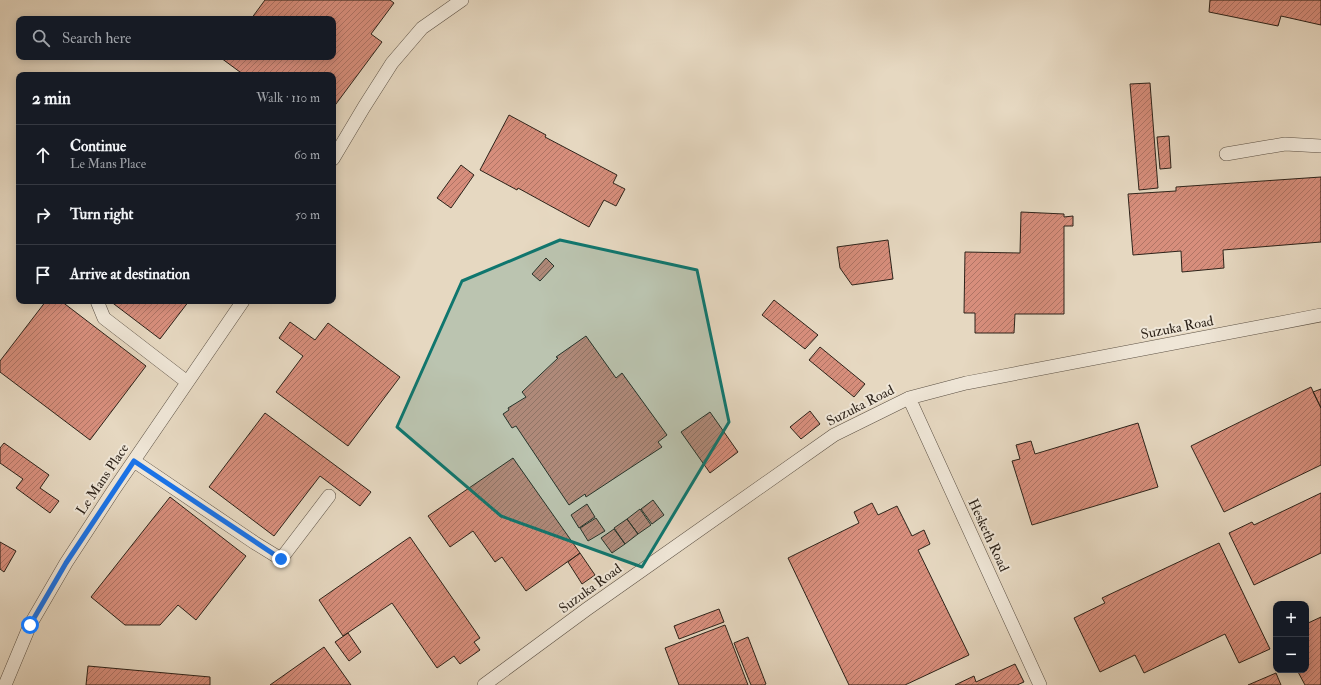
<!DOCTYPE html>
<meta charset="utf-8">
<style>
:root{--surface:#171b24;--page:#20242c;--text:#f1f3f6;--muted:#9ea1a6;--line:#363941}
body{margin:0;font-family:"IM FELL Double Pica",serif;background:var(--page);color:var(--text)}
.controls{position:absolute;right:12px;bottom:12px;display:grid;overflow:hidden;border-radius:8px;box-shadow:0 2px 10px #0003}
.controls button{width:36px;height:36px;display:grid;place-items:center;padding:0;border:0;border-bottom:1px solid var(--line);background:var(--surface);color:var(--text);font:20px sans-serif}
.stop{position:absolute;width:12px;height:12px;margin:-9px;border:3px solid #1a73e8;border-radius:50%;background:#fff}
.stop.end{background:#1a73e8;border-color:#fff;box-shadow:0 1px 4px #0008}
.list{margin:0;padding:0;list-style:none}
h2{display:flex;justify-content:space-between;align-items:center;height:52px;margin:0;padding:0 16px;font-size:17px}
h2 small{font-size:13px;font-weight:400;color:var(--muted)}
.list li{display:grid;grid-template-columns:26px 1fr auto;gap:12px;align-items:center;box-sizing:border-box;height:60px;padding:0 16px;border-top:1px solid var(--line)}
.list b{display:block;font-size:15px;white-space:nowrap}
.list p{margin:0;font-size:13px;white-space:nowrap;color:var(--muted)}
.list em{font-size:13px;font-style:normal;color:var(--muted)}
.icon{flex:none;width:22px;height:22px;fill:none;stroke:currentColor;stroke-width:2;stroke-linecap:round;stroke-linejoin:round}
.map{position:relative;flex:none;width:1321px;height:685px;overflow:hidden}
.search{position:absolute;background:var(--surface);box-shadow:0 2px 10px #0003;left:16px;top:16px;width:320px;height:44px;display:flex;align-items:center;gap:10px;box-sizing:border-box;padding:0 14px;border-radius:8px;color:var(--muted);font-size:15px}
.panel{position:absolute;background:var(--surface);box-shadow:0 2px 10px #0003;left:16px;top:72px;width:320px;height:232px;border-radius:8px}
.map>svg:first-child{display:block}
.building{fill:url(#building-hatch);stroke:#2d231a}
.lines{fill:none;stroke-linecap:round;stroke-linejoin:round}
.lane-casing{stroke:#5b5044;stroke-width:14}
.lane{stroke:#efe6d7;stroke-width:13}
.route{stroke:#1a73e8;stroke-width:5}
.marked{fill:#0f766e;fill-opacity:0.2;stroke:#0f766e;stroke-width:3;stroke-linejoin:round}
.labels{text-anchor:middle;stroke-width:4;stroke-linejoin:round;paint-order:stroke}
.street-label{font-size:14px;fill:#2d231a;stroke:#efe6d7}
</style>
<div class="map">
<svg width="1321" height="685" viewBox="0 0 1321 685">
<defs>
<pattern id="building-hatch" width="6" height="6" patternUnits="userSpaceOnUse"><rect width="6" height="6" fill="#d78e7c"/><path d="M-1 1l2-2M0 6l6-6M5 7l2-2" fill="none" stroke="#af7465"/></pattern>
</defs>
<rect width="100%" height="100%" fill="#e6d8c1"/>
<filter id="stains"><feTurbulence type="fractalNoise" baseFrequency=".005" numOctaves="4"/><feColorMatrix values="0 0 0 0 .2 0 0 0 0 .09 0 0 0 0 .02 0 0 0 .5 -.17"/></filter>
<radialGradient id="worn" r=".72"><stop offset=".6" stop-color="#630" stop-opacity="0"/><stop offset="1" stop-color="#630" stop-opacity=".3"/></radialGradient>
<path class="building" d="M265,0h125l4,3 -23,31 11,8 -49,66v-33h-89l-23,-17 1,-1h111v-38h-82z
M1210,0h111v25l-40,-9 -3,10 -69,-14z
M1150,83l8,105 -19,2 -9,-106z
M509,115l37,20 -1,2 72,38 -4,8 12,6 -9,17 -12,-6 -15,27 -71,-39 -1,2 -37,-20z
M1169,136l2,32 -11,1 -3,-32z
M461,165l13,10 -23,33 -14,-10z
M1321,177v65l-98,8 1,18 -42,4 -1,-21 -48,4 -5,-61 48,-3v-4z
M1021,212l43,2v3l9,-1v10h-9v88h-49l-1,19h-39v-20h-11l1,-61 55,1z
M888,240l5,39 -41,6 -12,-17 -3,-21z
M546,258l8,8 -14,15 -8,-7z
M774,300l44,35 -13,14 -43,-34z
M46,301h15l85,65 -56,74 -90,-68v-11z
M110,301h79l-29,38z
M290,322l25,18 13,-17 72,54 -52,69 -72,-54 27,-36 -24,-18z
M586,336l30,42 6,-5 45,62 -9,7 4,5 -76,50 -1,-3 -16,11 -53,-79 -4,2 -9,-14 6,-4 -1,-2 18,-11 -4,-5 36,-34 -2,-1z
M820,347l45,37 -11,13 -45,-37z
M1311,387l10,21v57l-97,47 -33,-66z
M1321,389v19l-8,-16z
M810,411l10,13 -19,15 -11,-12z
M710,412l28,40 -28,21 -29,-41z
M265,413l106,79 -11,14 -40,-30 -46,60 -65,-49z
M1138,423l20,64 -126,38 -20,-64 8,-2 -4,-14 15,-4 4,13z
M4,443l45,32 -9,13 19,13 -9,12 -34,-25 7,-9 -23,-16v-15z
M513,458l67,95 -54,38 -24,-34 -7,5 -22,-31 -23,16 -22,-31z
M1321,493v60l-67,32 -25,-52 23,-11 2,3z
M170,497l76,59 -50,64 -18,-15 -18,20h-35l-34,-28z
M653,500l11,15 -12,9 -11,-15z
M872,503l6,12 19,-9 15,30 12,-6 6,14 -12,6 51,105 -64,30h-56l-61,-127 71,-35 -5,-11z
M587,504l8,13 -16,11 -8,-13z
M640,509l11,16 -13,9 -11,-15z
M596,518l9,13 -17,10 -8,-13z
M627,519l11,15 -13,10 -11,-16z
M614,529l11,15 -13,9 -11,-15z
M410,537l70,101 -6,4 6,8 -20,14 -6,-8 -17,12 -45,-65 -49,33 -24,-36z
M0,542l16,9 -12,21 -4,-3z
M1219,543l51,106 -31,14 -14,-29 -81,39 -9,-18 -35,17 -26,-54 31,-15 -3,-5z
M580,553l15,22 -13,9 -14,-22z
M719,609l5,13 -45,17 -5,-13z
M1321,617v68h-16l-8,-15h9v-46z
M725,625l23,60h-69l-14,-37z
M348,633l13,19 -12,9 -14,-19z
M748,637l18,47 -2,1h-13l-17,-42z
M324,647l27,38h-81z
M1015,664l9,18 -7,3h-62l19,-9 2,6z
M88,666l122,11v8h-124z
M1276,673l5,12h-33z"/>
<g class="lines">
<g class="lane-casing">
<path id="lane" d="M1226,154l59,-10 36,2
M333,159l31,-52 28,-44 30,-35 40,-28
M97,301l7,17 83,64
M909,398l131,287
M134,461l121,82 26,16 48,-63
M5,685l25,-60 36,-62 47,-72 130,-190
M484,685l103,-76 247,-174 75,-37 57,-15 355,-68"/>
</g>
<use href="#lane" class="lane"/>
</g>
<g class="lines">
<path class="route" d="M30,625l36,-62 68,-102 147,98"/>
</g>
<path class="marked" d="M560,240l137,30 32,152 -87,145 -141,-51 -104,-89 65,-146z"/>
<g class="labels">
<g class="street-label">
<text transform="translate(1177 327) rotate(-11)" y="5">Suzuka Road</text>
<text transform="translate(860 405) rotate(-27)" y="5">Suzuka Road</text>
<text transform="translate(102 479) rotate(-56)" y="5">Le Mans Place</text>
<text transform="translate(989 535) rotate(65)" y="5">Hesketh Road</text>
<text transform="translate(590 588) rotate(-36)" y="5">Suzuka Road</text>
</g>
</g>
<rect width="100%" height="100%" filter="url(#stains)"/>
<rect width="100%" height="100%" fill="url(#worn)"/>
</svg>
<div class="controls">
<button>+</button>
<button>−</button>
</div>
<div class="stop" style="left:30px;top:625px"></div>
<div class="stop end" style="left:281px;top:559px"></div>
<div class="search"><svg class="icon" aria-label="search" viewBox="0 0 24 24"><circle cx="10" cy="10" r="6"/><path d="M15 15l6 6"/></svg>Search here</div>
<section class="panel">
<h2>2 min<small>Walk · 110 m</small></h2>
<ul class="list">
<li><svg class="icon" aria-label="ahead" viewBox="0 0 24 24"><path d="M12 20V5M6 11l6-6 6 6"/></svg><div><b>Continue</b><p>Le Mans Place</p></div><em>60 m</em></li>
<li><svg class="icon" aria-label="right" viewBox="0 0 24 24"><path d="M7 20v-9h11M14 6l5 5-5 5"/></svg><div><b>Turn right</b></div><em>50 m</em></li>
<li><svg class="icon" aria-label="arrive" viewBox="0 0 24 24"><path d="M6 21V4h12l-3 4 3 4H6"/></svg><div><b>Arrive at destination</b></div></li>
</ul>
</section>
</div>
